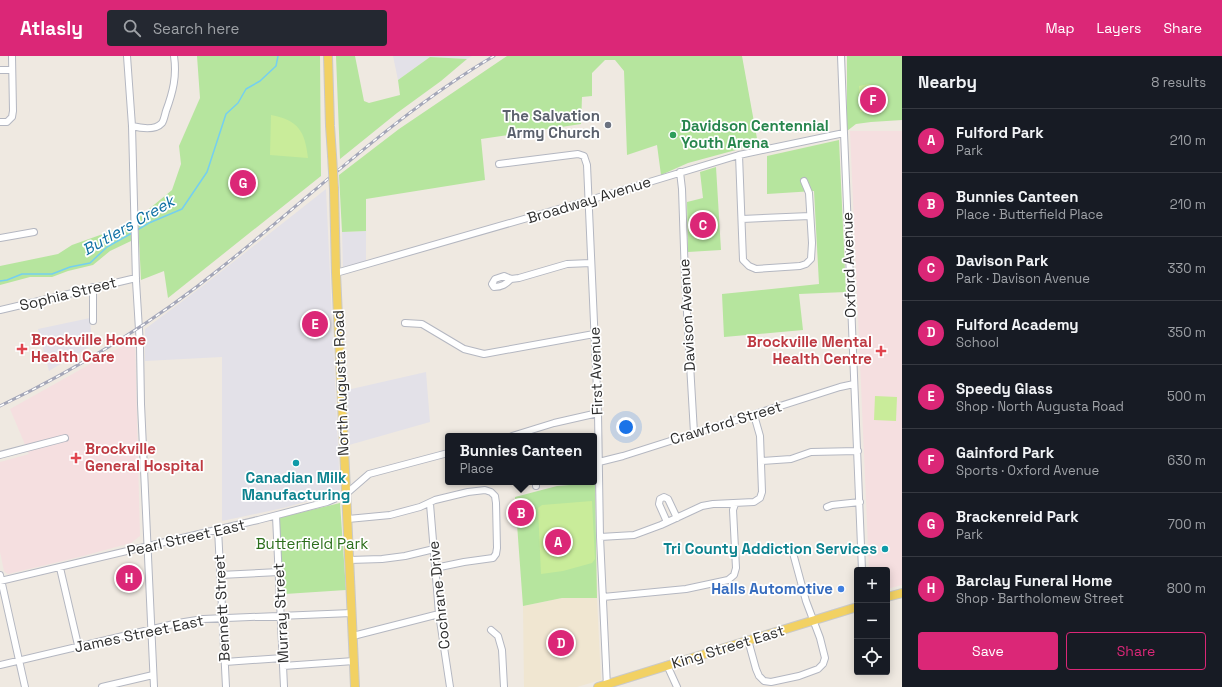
<!DOCTYPE html>
<meta charset="utf-8">
<style>
:root{--surface:#171b24;--page:#242831;--text:#f1f3f6;--muted:#9ea1a6;--line:#363941;--accent:#db2777}
body{margin:0;font-family:"Space Grotesk",sans-serif;background:var(--page);color:var(--text)}
.controls{position:absolute;right:12px;bottom:12px;display:grid;overflow:hidden;border-radius:4px;box-shadow:0 2px 10px #0003}
.controls button{width:36px;height:36px;display:grid;place-items:center;padding:0;border:0;border-bottom:1px solid var(--line);background:var(--surface);color:var(--text);font:20px sans-serif}
.you{position:absolute;left:626px;top:371px;width:14px;height:14px;margin:-10px;border:3px solid #fff;border-radius:50%;background:#1a73e8;box-shadow:0 0 0 6px #1a73e833}
.badge{display:grid;place-items:center;width:26px;height:26px;border-radius:50%;background:var(--accent);color:#fff;font-size:13px;font-weight:700}
.pin{position:absolute;translate:-50% -50%;border:2px solid #fff;box-shadow:0 1px 4px #0006}
.popup{position:absolute;left:445px;top:377px;width:152px;height:52px;box-sizing:border-box;display:grid;place-content:center;border-radius:4px;background:var(--surface);filter:drop-shadow(0 1px 3px #0005);font-size:13px;white-space:nowrap;color:var(--muted)}
.popup b{font-size:15px;color:var(--text)}
.popup::after{content:'';position:absolute;left:50%;top:100%;margin-left:-8px;border:8px solid transparent;border-top-color:var(--surface)}
.list{margin:0;padding:0;list-style:none}
h2{display:flex;justify-content:space-between;align-items:center;height:52px;margin:0;padding:0 16px;font-size:17px}
h2 small{font-size:13px;font-weight:400;color:var(--muted)}
.list li{display:grid;grid-template-columns:26px 1fr auto;gap:12px;align-items:center;box-sizing:border-box;height:64px;padding:0 16px;border-top:1px solid var(--line)}
.list b{display:block;font-size:15px;white-space:nowrap}
.list p{margin:0;font-size:13px;white-space:nowrap;color:var(--muted)}
.list em{font-size:13px;font-style:normal;color:var(--muted)}
.actions{display:flex;gap:8px;padding:12px 16px}
.actions a{flex:1;padding:9px 0;border:1px solid var(--accent);border-radius:4px;text-align:center;font-size:14px;color:var(--accent)}
.actions .main{background:var(--accent);color:#fff}
.icon{flex:none;width:22px;height:22px;fill:none;stroke:currentColor;stroke-width:2;stroke-linecap:round;stroke-linejoin:round}
.map{position:relative;flex:none;width:902px;height:631px;overflow:hidden}
header{display:flex;align-items:center;gap:24px;box-sizing:border-box;height:56px;padding:0 20px;background:var(--accent);color:#fff}
header strong{font-size:19px}
nav{display:flex;gap:22px;margin-inline-start:auto;font-size:14px}
.search{width:280px;height:36px;background:var(--page);display:flex;align-items:center;gap:10px;box-sizing:border-box;padding:0 14px;border-radius:4px;color:var(--muted);font-size:15px}
main{display:flex}
aside{flex:1;background:var(--surface)}
.map>svg:first-child{display:block}
.industrial{fill:#e3e1e8}
.education{fill:#f0e6d1}
.medical{fill:#f5dfe0}
.green{fill:#b6e59e}
.pitch{fill:#c9ec9a}
.lines{fill:none;stroke-linecap:round;stroke-linejoin:round}
.stream{stroke:#75cff0;stroke-width:1.5}
.minor-casing{stroke:#b4b7c1;stroke-width:8}
.major-casing{stroke:#c9c9c9;stroke-width:10}
.minor{stroke:#fff;stroke-width:6}
.major{stroke:#f2d163;stroke-width:8}
.rail-casing{stroke:#a3a6b8;stroke-width:3}
.rail{stroke:#fff;stroke-width:1.5;stroke-dasharray:4.5;stroke-linecap:butt}
.major-bridge-casing{stroke:#c9c9c9;stroke-width:10;stroke-linecap:butt}
.major-bridge{stroke:#f2d163;stroke-width:8}
.worship-dot{fill:#6b7280;stroke:#fff;stroke-width:1.5}
.leisure-dot{fill:#2e9e5b;stroke:#fff;stroke-width:1.5}
.health-dot{fill:#e0444e;stroke:#fff;stroke-width:1.5}
.culture-dot{fill:#0f9aa8;stroke:#fff;stroke-width:1.5}
.shop-dot{fill:#3f7fe0;stroke:#fff;stroke-width:1.5}
.labels{text-anchor:middle;stroke-width:3.5;stroke-linejoin:round;paint-order:stroke}
.worship-label{font-size:15px;font-weight:bold;fill:#5b616d;stroke:#fff;text-anchor:end}
.leisure-label{font-size:15px;font-weight:bold;fill:#27864d;stroke:#fff;text-anchor:start}
.street-label{font-size:15px;fill:#2e2e2e;stroke:#fff}
.health-label{font-size:15px;font-weight:bold;fill:#be3a42;stroke:#fff;text-anchor:start}
.culture-label{font-size:15px;font-weight:bold;fill:#0d838f;stroke:#fff}
.park-label{font-size:15px;fill:#2c6e1b;stroke:#fff}
.shop-label{font-size:15px;font-weight:bold;fill:#366cbe;stroke:#fff;text-anchor:end}
.water-label{font-size:16px;font-style:italic;fill:#0d6fa3;stroke:#fff}
</style>
<header>
<strong>Atlasly</strong>
<div class="search"><svg class="icon" aria-label="search" viewBox="0 0 24 24"><circle cx="10" cy="10" r="6"/><path d="M15 15l6 6"/></svg>Search here</div>
<nav><a>Map</a><a>Layers</a><a>Share</a></nav>
</header>
<main>
<div class="map">
<svg width="902" height="631" viewBox="0 0 902 631">
<rect width="100%" height="100%" fill="#efe9e1"/>
<path class="industrial" d="M393,0h79l-5,3 -37,-2 -32,23z
M326,133l14,300 -3,4 -54,15 -61,13v-164l-77,4v-32l59,-44z
M366,175v30l-23,6 -1,-35z
M90,262l2,27 -43,26 -11,-42z
M426,316l4,50 -81,23 -2,-55z"/>
<path class="education" d="M562,542h35l4,82 -24,7h-53l-1,-81z"/>
<path class="medical" d="M850,75h52v454l-15,4v-19h-18z
M135,283l5,197 -9,7 -52,14 -71,17 -2,-1 -2,-2 -4,-19v-90l29,-8 -19,-45z"/>
<path class="green" d="M197,0h123l1,120 -153,122 -4,-27 -23,9 -3,-62 34,-28 9,-26 -2,-18 21,-48z
M336,0h19l9,45 5,2 31,-8 -2,-15 32,-23 37,2 -26,22 -44,32 -57,46z
M507,0h235l16,88 -70,19 -27,12 -4,-30 -30,10 -3,-84 -9,-11h-10l-13,13v23l-10,1 -1,27 -100,15 4,41 -119,19v32l-24,1 -3,-57 60,-46z
M847,0h55v64l-31,2 -15,2 -9,7z
M839,84l7,152 -47,2 4,36 -79,7 -2,-43 97,-10 -5,-93 -47,3v-38z
M716,111l5,83 -33,2 -1,-50 16,-4 -3,-26z
M131,168v17l-21,10 -17,14 -25,6 -16,6h-22l-30,8v-19l58,-12 14,-9z
M595,427l2,115h-35l-39,8 -8,-109 42,-11z
M340,447l6,87 -61,4 -4,-24 -3,-52z"/>
<path class="pitch" d="M869,28c7,2 12,6 17,11v8l-1,7 -25,2 -1,-26z
M271,59c27,5 34,16 37,43l-38,-3z
M875,340l22,1 -1,24 -22,-1z
M592,445l3,58 -3,4 -29,8 -22,3 -3,-66 4,-3z"/>
<g class="lines">
<path class="stream" d="M137,174l12,-7 33,-14 25,-37 19,-58 12,-11 8,-14 14,-8 16,-15 2,-10
M0,225l7,-1 15,-6h30l18,-7 20,-4 17,-16 25,-14"/>
<g class="minor-casing">
<path id="minor" d="M127,0l5,70 4,155 4,65 1,58 13,283
M841,0l3,77 18,437
M0,14h12
M0,66h7l5,-5 1,-6 -1,-55
M132,70c8,2 23,5 30,-3 2,-3 3,-9 4,-12 7,-19 11,-35 8,-55
M739,99l4,105 6,6 7,3 44,-3 6,-2 5,-5 1,-16 -3,-50 -5,-12
M499,108l79,-10 6,2 3,9 11,248 2,124 7,150
M680,116l2,17 3,89 9,155
M742,163l68,-3
M0,182l34,-6
M336,217l247,-71 156,-47 105,-22
M511,223c-5,5 -9,8 -17,8l-2,-3 3,-5 9,-3 7,3 8,-1 48,-14 24,-1
M93,231v34
M0,254l136,-32
M405,267l17,1 42,25 20,5 110,-20
M512,380l42,-13 44,-10
M0,399l65,-17
M762,405l29,-2 20,-7 47,-1
M599,406l24,-6 217,-69 14,-3
M536,426v4
M430,448l9,110 11,73
M827,451l5,-2 28,-3
M276,460l8,171
M348,463l42,-4 30,-8 15,-7 33,-8 17,-2 6,2 4,4 1,7 1,45 -1,6 -3,4 -29,4 -29,6
M667,466l-8,-18 1,-5 4,-2 4,2 9,19
M218,473l8,158
M600,481l34,-2 27,-10 41,-19 11,-2 41,-2 6,-4 2,-6 -2,-56 -6,-21
M349,504l33,-1 23,-3 29,-7
M60,512l18,77
M0,519l25,112
M220,519l59,-3
M0,525l258,-61 69,-18 19,-8 23,-20 79,-21
M603,541l83,-8 42,-9 6,-5 2,-7 -3,-58 2,-6
M491,574l7,6 4,14 2,37
M353,580l86,-22
M748,584l8,29 3,7 5,5 7,1 28,-6 19,-7 5,-5 2,-6 -5,-20 -14,-37 -13,-48
M225,606l58,-4
M0,609l178,-42 25,-4 149,-6
M667,609l10,22
M283,610l71,-5
M102,631l51,-12"/>
</g>
<g class="major-casing">
<path id="major" d="M328,0l2,70 2,29
M334,133l2,84 19,414
M887,541l15,-4
M598,631l259,-80"/>
</g>
<use href="#minor" class="minor"/>
<use href="#major" class="major"/>
<g class="rail-casing">
<path id="rail" d="M0,350c79,-38 154,-84 222,-139 90,-71 173,-153 272,-211"/>
</g>
<use href="#rail" class="rail"/>
<g class="major-bridge-casing">
<path id="major-bridge" d="M332,99l2,34"/>
</g>
<use href="#major-bridge" class="major-bridge"/>
</g>
<circle class="worship-dot" cx="608" cy="69" r="4"/>
<circle class="leisure-dot" cx="673" cy="79" r="4"/>
<g class="health-dot">
<path d="M20 287h4v4h4v4h-4v4h-4v-4h-4v-4h4z"/>
<path d="M879 289h4v4h4v4h-4v4h-4v-4h-4v-4h4z"/>
<path d="M74 396h4v4h4v4h-4v4h-4v-4h-4v-4h4z"/>
</g>
<g class="culture-dot">
<circle cx="296" cy="407" r="4"/>
<circle cx="885" cy="493" r="4"/>
</g>
<circle class="shop-dot" cx="841" cy="533" r="4"/>
<g class="labels">
<g class="worship-label">
<text x="600" y="65">The Salvation<tspan x="600" dy="17">Army Church</tspan></text>
</g>
<g class="leisure-label">
<text x="681" y="75">Davidson Centennial<tspan x="681" dy="17">Youth Arena</tspan></text>
</g>
<g class="street-label">
<text transform="translate(589 144) rotate(-17)" y="5">Broadway Avenue</text>
<text transform="translate(849 209) rotate(-92)" y="5">Oxford Avenue</text>
<text transform="translate(68 238) rotate(-14)" y="5">Sophia Street</text>
<text transform="translate(687 259) rotate(-93)" y="5">Davison Avenue</text>
<text transform="translate(596 315) rotate(-92)" y="5">First Avenue</text>
<text transform="translate(341 327) rotate(-92)" y="5">North Augusta Road</text>
<text transform="translate(726 367) rotate(-17)" y="5">Crawford Street</text>
<text transform="translate(186 482) rotate(-13)" y="5">Pearl Street East</text>
<text transform="translate(439 539) rotate(-96)" y="5">Cochrane Drive</text>
<text transform="translate(222 552) rotate(-93)" y="5">Bennett Street</text>
<text transform="translate(281 557) rotate(-93)" y="5">Murray Street</text>
<text transform="translate(139 578) rotate(-12)" y="5">James Street East</text>
<text transform="translate(728 591) rotate(-17)" y="5">King Street East</text>
</g>
<g class="health-label">
<text x="31" y="289">Brockville Home<tspan x="31" dy="17">Health Care</tspan></text>
<text x="872" y="291" text-anchor="end">Brockville Mental<tspan x="872" dy="17">Health Centre</tspan></text>
<text x="85" y="398">Brockville<tspan x="85" dy="17">General Hospital</tspan></text>
</g>
<g class="culture-label">
<text x="296" y="427">Canadian Milk<tspan x="296" dy="17">Manufacturing</tspan></text>
<text x="877" y="498" text-anchor="end">Tri County Addiction Services</text>
</g>
<g class="park-label">
<text x="312" y="493">Butterfield Park</text>
</g>
<g class="shop-label">
<text x="833" y="538">Halls Automotive</text>
</g>
<g class="water-label">
<text transform="translate(128 169) rotate(-30)" y="6">Butlers Creek</text>
</g>
</g>
</svg>
<div class="controls">
<button>+</button>
<button>−</button>
<button><svg class="icon" aria-label="locate" viewBox="0 0 24 24"><circle cx="12" cy="12" r="6"/><path d="M12 2v4M12 18v4M2 12h4M18 12h4"/></svg></button>
</div>
<div class="you"></div>
<div class="pin badge" style="left:558px;top:486px">A</div>
<div class="pin badge" style="left:521px;top:457px">B</div>
<div class="popup"><b>Bunnies Canteen</b>Place</div>
<div class="pin badge" style="left:703px;top:169px">C</div>
<div class="pin badge" style="left:561px;top:587px">D</div>
<div class="pin badge" style="left:315px;top:268px">E</div>
<div class="pin badge" style="left:873px;top:44px">F</div>
<div class="pin badge" style="left:243px;top:127px">G</div>
<div class="pin badge" style="left:129px;top:522px">H</div>
</div>
<aside>
<h2>Nearby<small>8 results</small></h2>
<ul class="list">
<li><span class="badge">A</span><div><b>Fulford Park</b><p>Park</p></div><em>210 m</em></li>
<li><span class="badge">B</span><div><b>Bunnies Canteen</b><p>Place · Butterfield Place</p></div><em>210 m</em></li>
<li><span class="badge">C</span><div><b>Davison Park</b><p>Park · Davison Avenue</p></div><em>330 m</em></li>
<li><span class="badge">D</span><div><b>Fulford Academy</b><p>School</p></div><em>350 m</em></li>
<li><span class="badge">E</span><div><b>Speedy Glass</b><p>Shop · North Augusta Road</p></div><em>500 m</em></li>
<li><span class="badge">F</span><div><b>Gainford Park</b><p>Sports · Oxford Avenue</p></div><em>630 m</em></li>
<li><span class="badge">G</span><div><b>Brackenreid Park</b><p>Park</p></div><em>700 m</em></li>
<li><span class="badge">H</span><div><b>Barclay Funeral Home</b><p>Shop · Bartholomew Street</p></div><em>800 m</em></li>
</ul>
<div class="actions"><a class="main">Save</a><a>Share</a></div>
</aside>
</main>
